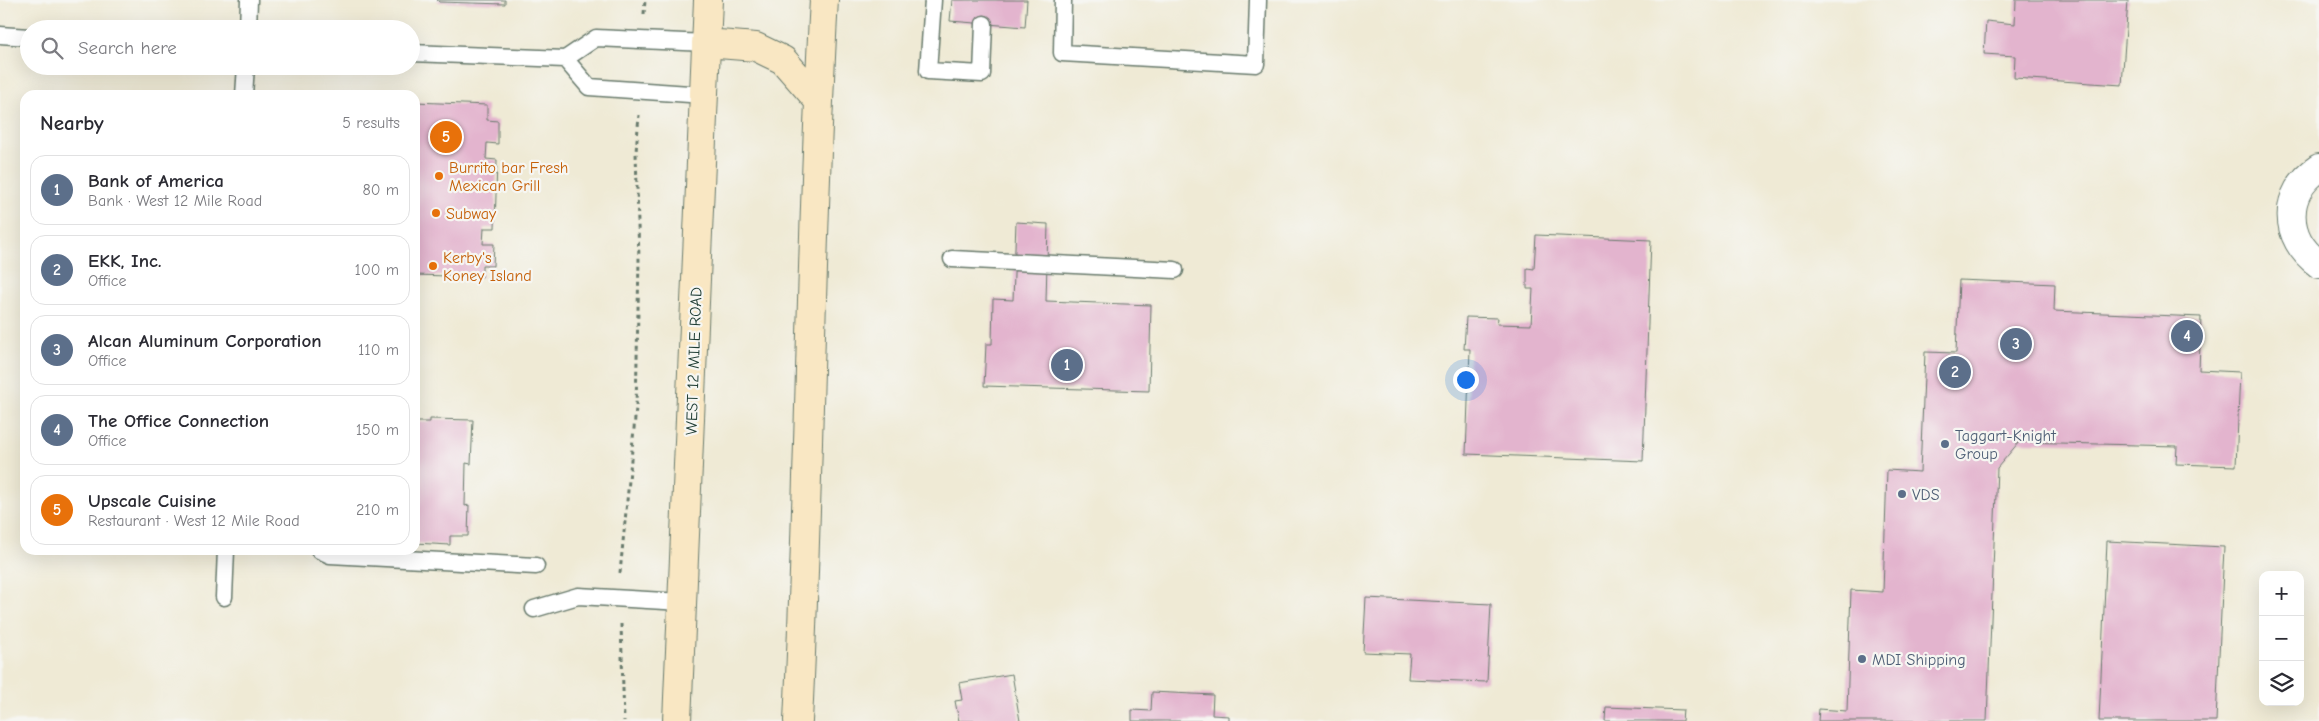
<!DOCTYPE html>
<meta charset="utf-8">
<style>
:root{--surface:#fff;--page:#f7f7f7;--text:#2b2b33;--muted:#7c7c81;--line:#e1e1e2;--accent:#7c3aed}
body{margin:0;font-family:"Comic Neue",sans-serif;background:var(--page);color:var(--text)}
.controls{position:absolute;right:15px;bottom:15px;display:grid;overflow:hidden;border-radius:10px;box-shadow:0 5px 20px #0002}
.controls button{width:45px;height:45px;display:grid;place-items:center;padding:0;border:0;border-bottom:1px solid var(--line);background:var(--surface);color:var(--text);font:25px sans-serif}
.you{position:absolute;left:1465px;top:379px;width:18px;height:18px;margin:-12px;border:4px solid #fff;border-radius:50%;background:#1a73e8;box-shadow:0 0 0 8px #1a73e833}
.badge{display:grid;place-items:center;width:32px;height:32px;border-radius:50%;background:var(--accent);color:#fff;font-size:16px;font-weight:700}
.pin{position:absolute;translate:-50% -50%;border:2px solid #fff;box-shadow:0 1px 5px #0006}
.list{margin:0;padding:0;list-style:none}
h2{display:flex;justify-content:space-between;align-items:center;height:65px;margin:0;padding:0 20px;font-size:21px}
h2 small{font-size:16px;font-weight:400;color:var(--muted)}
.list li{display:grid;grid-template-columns:32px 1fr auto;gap:15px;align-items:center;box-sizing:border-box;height:70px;margin:0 10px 10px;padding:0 10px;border:1px solid var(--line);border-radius:15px}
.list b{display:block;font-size:19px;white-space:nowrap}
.list p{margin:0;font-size:16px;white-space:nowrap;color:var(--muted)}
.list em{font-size:16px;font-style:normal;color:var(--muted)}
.icon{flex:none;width:28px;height:28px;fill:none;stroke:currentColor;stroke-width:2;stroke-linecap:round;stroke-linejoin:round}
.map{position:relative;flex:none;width:2319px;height:721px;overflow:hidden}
.search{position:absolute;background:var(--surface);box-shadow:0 5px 20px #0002;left:20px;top:20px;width:400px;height:55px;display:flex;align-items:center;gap:12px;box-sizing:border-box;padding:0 18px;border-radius:28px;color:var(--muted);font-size:19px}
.panel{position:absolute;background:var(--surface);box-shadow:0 5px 20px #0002;left:20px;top:90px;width:400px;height:465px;border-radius:15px}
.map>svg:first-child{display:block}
.building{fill:#e3b4ce}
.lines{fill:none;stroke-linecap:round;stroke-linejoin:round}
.service-casing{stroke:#687a6c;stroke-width:19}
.minor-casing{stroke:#687a6c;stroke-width:30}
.secondary-casing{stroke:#687a6c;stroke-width:30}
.path{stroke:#687a6c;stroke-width:3;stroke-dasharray:4 4;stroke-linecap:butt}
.service{stroke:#fff;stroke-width:16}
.minor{stroke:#fff;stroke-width:28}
.secondary{stroke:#f9e7c3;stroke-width:28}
.food-dot{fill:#e8710a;stroke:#f6f6f2;stroke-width:2}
.service-dot{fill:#5c6f8a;stroke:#f6f6f2;stroke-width:2}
.labels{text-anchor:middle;stroke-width:4.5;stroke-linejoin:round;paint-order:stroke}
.food-label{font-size:16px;fill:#c56008;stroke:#f6f6f2;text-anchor:start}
.street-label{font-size:16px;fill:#1f3d34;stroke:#f6f6f2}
.service-label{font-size:16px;fill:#4e5e75;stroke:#f6f6f2;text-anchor:start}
</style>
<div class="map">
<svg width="2319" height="721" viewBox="0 0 2319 721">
<rect width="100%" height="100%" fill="#f6f6f2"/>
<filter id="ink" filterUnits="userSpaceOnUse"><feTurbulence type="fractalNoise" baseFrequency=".02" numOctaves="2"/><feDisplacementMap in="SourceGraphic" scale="10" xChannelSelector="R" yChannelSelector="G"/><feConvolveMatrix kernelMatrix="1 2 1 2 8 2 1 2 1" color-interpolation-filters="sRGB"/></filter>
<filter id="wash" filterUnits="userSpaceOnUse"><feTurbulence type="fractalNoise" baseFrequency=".0096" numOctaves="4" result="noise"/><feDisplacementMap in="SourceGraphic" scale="20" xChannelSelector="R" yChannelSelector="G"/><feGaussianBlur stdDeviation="1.12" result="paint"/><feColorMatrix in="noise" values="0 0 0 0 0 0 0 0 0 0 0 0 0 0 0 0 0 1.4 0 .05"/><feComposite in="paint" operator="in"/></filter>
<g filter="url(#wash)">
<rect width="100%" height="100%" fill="#efead5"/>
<g id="blocks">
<path class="building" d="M437,0h68v4l-66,-2z
M952,0h75l-2,27 -75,-6z
M2016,0h112l-6,85 -108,-7 1,-22 -31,-2 2,-33 29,3z
M415,102l72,3v15l11,1v23l-11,-1 -1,16 11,1 -2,68h-11l-1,16h11l-1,22h-11v11l-67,-2z
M1016,222l32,2 -2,77 105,4 -2,86 -165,-5 2,-42h6l1,-45 20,1z
M1536,235l115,5 -8,221 -177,-7 4,-105h-6l2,-32 32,1 -1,6 34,1 2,-36h-6v-21l7,1z
M1959,280l96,4 -1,27 147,6 -2,53 41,2 -4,94 -60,-2 1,-18 -158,-4 -22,26 -10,253h-169l1,-12 28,2 4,-121 32,2 4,-122 33,2 5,-120 31,1z
M430,419l43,1 -2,44 -5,-1 -1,43 4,-1 -1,31h-18v9l-35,-2v-121h15z
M2107,541l117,6 -8,174h-117z
M1366,598l125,6 -4,78 -79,-3 2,-25 -47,-2z
M1012,674l8,47h-61l-4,-20 7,-1 -3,-17z
M1152,692l61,3 -1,20 17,1v5h-97v-11l19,1z
M1606,707l77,3 -1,11h-77z"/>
</g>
</g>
<g filter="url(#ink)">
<use href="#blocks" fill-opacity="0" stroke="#687a6c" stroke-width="1"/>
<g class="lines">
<g class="service-casing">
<path id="service" d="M933,0l-5,71 54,3 2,-50
M1063,0l-1,53 194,11 2,-64
M248,29l1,-29
M0,35l29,2
M411,53l154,6 31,-21 110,5
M565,59l24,28 115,8
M244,95l2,-29
M952,259l223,11
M319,550l11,5 206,11
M224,597l2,-47
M534,609l44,-13 104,6"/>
</g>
<g class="minor-casing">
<path id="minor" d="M2319,168c-37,25 -36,70 0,96"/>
</g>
<g class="secondary-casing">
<path id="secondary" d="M706,43l50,4 27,13 35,40
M677,721l31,-721
M798,721c12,-240 12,-481 26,-721"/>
</g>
<path class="path" d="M644,14l1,-14
M620,573l16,-165 3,-148 -3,-108 3,-37
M621,624l3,97"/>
<use href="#service" class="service"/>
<use href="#minor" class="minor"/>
<use href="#secondary" class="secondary"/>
</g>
</g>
<g class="food-dot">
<circle cx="439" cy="176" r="5"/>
<circle cx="436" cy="213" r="5"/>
<circle cx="433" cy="266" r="5"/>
</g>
<g class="service-dot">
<circle cx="1945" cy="444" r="5"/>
<circle cx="1902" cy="494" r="5"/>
<circle cx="1862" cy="659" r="5"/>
</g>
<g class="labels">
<g class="food-label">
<text x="449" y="173">Burrito bar Fresh<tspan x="449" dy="18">Mexican Grill</tspan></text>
<text x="446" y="219">Subway</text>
<text x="443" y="263">Kerby's<tspan x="443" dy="18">Koney Island</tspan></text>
</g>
<g class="street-label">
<text transform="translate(693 361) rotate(-88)" y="6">WEST 12 MILE ROAD</text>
</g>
<g class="service-label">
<text x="1955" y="441">Taggart-Knight<tspan x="1955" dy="18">Group</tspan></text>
<text x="1912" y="500">VDS</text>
<text x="1872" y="665">MDI Shipping</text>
</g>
</g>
</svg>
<div class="controls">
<button>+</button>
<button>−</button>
<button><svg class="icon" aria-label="layers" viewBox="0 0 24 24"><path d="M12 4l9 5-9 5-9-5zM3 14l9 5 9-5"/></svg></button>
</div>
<div class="you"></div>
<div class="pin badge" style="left:1067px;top:365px;background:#5c6f8a">1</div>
<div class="pin badge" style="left:1955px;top:372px;background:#5c6f8a">2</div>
<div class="pin badge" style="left:2016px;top:344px;background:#5c6f8a">3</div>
<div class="pin badge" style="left:2187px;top:336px;background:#5c6f8a">4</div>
<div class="pin badge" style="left:446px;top:137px;background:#e8710a">5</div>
<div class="search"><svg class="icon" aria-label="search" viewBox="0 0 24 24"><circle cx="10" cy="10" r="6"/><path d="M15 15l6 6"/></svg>Search here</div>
<section class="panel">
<h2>Nearby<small>5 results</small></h2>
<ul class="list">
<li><span class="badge" style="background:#5c6f8a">1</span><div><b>Bank of America</b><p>Bank · West 12 Mile Road</p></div><em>80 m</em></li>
<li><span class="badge" style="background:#5c6f8a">2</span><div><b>EKK, Inc.</b><p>Office</p></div><em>100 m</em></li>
<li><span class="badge" style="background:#5c6f8a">3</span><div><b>Alcan Aluminum Corporation</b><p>Office</p></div><em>110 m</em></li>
<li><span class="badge" style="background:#5c6f8a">4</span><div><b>The Office Connection</b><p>Office</p></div><em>150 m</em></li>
<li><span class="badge" style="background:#e8710a">5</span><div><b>Upscale Cuisine</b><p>Restaurant · West 12 Mile Road</p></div><em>210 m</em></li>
</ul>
</section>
</div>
